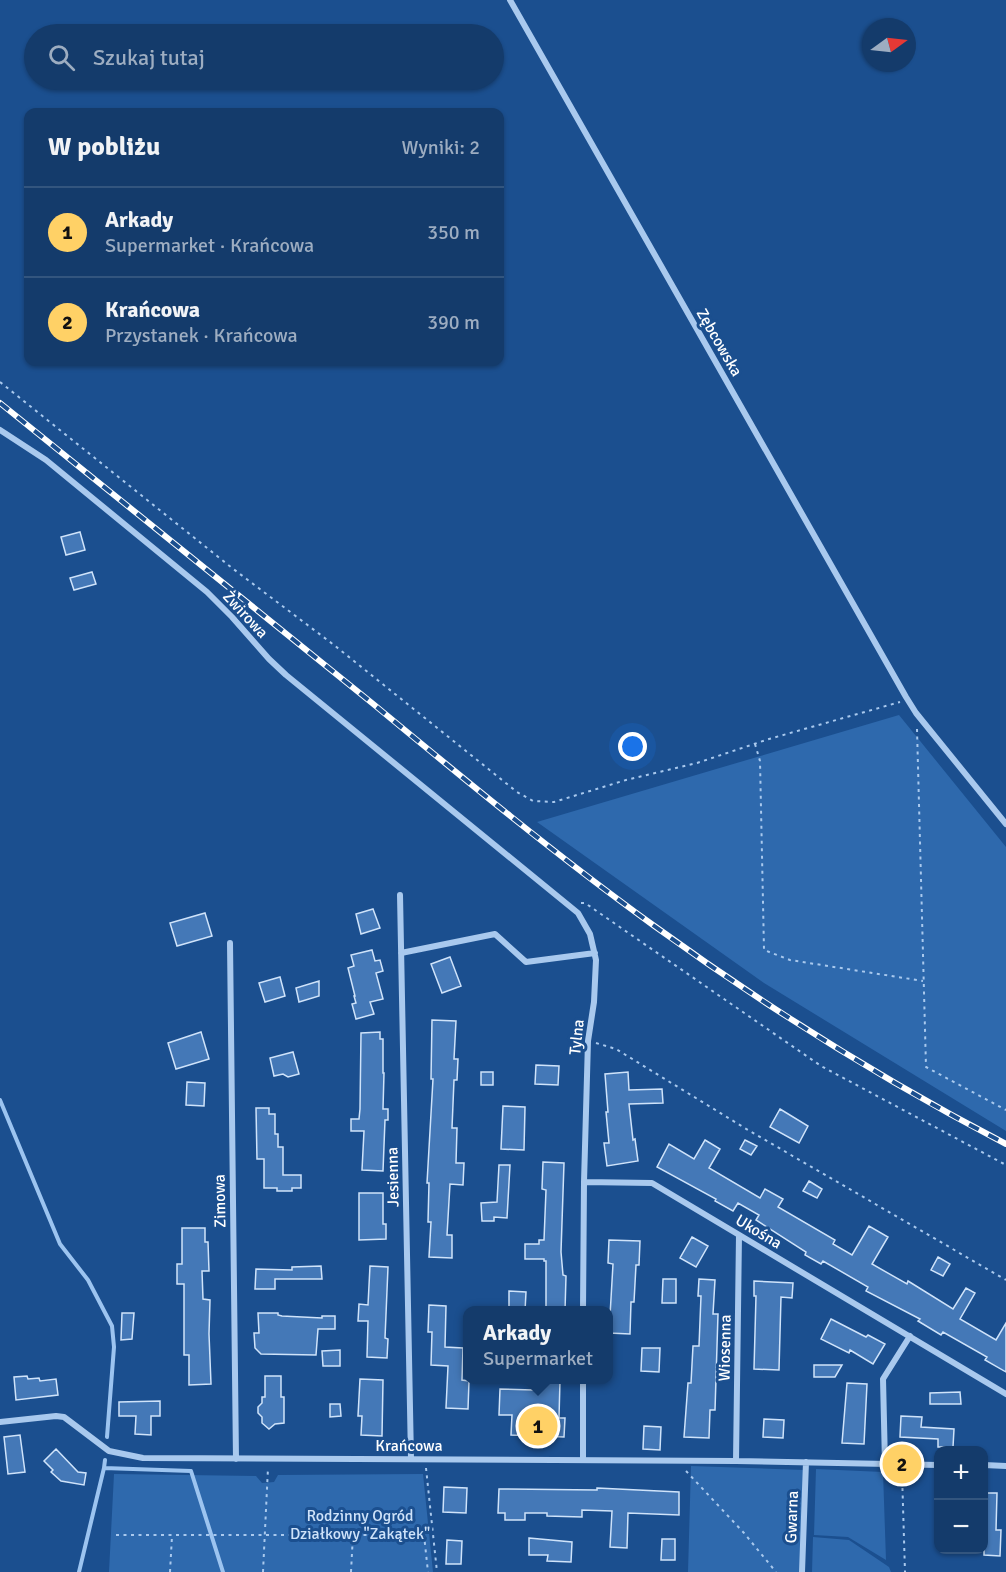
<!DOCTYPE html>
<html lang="pl">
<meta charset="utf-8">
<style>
:root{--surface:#143b6b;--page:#1d4271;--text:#f1f3f6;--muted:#9dadc1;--line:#33557e;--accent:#ffd166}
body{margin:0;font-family:Signika,sans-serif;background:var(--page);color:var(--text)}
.controls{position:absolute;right:18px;bottom:18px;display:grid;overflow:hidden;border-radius:12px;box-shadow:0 2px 4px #0004}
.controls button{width:54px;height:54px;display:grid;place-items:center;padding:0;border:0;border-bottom:2px solid var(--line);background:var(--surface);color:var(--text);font:30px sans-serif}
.compass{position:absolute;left:862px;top:18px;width:54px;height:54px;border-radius:50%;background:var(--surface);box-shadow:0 2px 4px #0004;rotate:75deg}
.you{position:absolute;left:633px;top:747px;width:21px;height:21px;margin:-15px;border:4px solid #fff;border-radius:50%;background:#1a73e8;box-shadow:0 0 0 9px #1a73e833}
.badge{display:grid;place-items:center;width:39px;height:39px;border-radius:50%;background:var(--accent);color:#111;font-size:20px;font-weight:700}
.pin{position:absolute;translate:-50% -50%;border:3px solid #fff;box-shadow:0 2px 6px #0006}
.popup{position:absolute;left:463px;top:1306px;width:150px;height:78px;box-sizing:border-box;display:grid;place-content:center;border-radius:12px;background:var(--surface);filter:drop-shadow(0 2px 4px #0005);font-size:20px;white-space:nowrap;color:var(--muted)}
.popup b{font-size:22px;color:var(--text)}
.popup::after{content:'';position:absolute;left:50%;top:100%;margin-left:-12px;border:12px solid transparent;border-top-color:var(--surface)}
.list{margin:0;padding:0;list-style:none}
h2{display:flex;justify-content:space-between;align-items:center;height:78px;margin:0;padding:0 24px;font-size:26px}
h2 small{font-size:20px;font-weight:400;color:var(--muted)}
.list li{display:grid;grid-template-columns:39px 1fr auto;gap:18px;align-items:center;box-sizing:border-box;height:90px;padding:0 24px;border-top:2px solid var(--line)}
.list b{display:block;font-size:22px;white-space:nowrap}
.list p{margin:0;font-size:20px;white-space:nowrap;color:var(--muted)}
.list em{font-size:20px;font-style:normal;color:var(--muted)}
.icon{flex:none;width:33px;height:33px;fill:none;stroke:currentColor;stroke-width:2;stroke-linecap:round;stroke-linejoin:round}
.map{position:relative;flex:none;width:1006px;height:1572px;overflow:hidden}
.search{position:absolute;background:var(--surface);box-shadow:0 2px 4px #0004;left:24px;top:24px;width:480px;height:66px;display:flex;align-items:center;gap:15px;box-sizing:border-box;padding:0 21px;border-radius:33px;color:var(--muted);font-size:22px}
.panel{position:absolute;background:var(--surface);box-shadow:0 2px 4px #0004;left:24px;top:108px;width:480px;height:258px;border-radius:12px}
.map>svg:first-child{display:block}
.green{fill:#2e69ad}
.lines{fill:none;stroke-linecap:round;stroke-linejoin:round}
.stream{stroke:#9cc4f0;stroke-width:4}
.building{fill:#4478b7;stroke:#cfe3fa;stroke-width:1.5}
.path{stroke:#a9c9ee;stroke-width:2;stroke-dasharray:3 4.5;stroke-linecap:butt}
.minor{stroke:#a9c9ee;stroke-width:6}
.rail-casing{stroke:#fff;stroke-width:6}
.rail{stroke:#1b4f8f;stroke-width:4;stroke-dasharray:11;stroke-linecap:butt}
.labels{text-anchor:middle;stroke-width:6;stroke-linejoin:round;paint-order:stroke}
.street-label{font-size:16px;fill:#fff;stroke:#1b4f8f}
.park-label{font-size:16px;fill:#cfe3fa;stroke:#1b4f8f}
</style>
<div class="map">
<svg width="1006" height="1572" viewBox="0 0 1006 1572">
<rect width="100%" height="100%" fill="#1b4f8f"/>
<path class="green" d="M899,715l107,132v284l-242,-148 -227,-161z
M691,1466l113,4 -4,102h-112z
M816,1469l67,3 3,88 -38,-23 -34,-2z
M114,1474l142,2 6,7 12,-1 4,-7 145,-1 10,98h-324z
M813,1537l36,3 40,27 2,5h-79z"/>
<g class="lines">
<path class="stream" d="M0,1100l60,144 28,36 24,46 2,21 -7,90
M105,1460l-1,8 87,3 32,101
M79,1572l25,-104"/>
</g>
<path class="building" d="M80,532l5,18 -19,5 -5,-18z
M92,572l4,12 -22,6 -4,-12z
M373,909l7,19 -19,6 -5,-20z
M205,913l7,23 -35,10 -7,-23z
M372,950l3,11 5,-1 3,11 -7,2 7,26 -13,3 4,12 -18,5 -4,-15 4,-1 -2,-7h1l-7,-28 6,-2 -3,-11z
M450,957l11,29 -19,7 -11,-29z
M280,977l5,19 -20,6 -6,-19z
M319,981v15l-20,6 -3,-14z
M432,1020l24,1 -2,38h4l-1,21h-3l-2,48h5l-1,35h8l-1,22 -13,-1 -3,51h5v23l-23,-1 2,-35h-3l1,-39h-2l6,-104h-2z
M201,1032l8,27 -33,10 -8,-26z
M380,1032v7h3v34h1l-1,36h5v11h-3l-2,51 -21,-1 2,-39h-13v-12h8l1,-10 1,-76z
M293,1052l6,22 -11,3 -5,-3 -9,2 -4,-18z
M536,1065l23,1 -1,19 -23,-1z
M481,1072h12v13h-12z
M628,1072l1,18 33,-1 1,14 -34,1 4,36 2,-1 3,22 -31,5 -3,-23h5l-3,-31h2l-3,-38z
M187,1082l18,1 -1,23 -18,-1z
M503,1106l22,1 -1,43 -23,-1z
M256,1108h13v6h6v20h3v13h5v28h18v13h-9v3h-15v-3h-13v-29h-7z
M780,1109l28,17 -9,17 -29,-16z
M705,1140l15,9 -11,19 51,30 5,-9 18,10 -5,8 57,33 -2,4 19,11 17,-29 19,11 -16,27 35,20 1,-3 45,28 13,-21 9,5 -15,26 36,21 10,-17v49l-21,-12 2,-3 -44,-25 -2,3 -23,-14 2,-2 -54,-28 2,-4 -45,-26 -2,3 -16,-9 1,-3 -50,-32 3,-5 -21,-12 -5,8 -18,-10 1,-2 -59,-32 12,-23 25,15z
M745,1140l12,6 -6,9 -11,-6z
M543,1162l21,1 -3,89 2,23 3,1 -1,35h-19v-50h-2v-2h-19v-15h14v-4h5l2,-50 -4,-1z
M499,1165h11l-3,53 -13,-1v4h-12l-1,-18 16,-1z
M809,1181l13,8 -5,9 -14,-7z
M359,1193h24v31h3v15l-27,1z
M182,1228h23v14h3l1,29h-7l1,28 7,1 -1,34 2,50 -22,1v-30h-5v-71h-7v-20h5z
M692,1237l16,9 -12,21 -16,-9z
M609,1240l31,1 -1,24h-3l-2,37h-3l-1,32 -21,-1 4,-69 -5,-1z
M938,1257l12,7 -7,12 -12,-6z
M321,1266l1,13h-47v10h-20l1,-20 36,1v-3z
M370,1266l18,1 -3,71 3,1 -1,19 -20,-1 1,-36h-10l1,-17 9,1z
M663,1279h13v24h-14z
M699,1279l16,1 -2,34h5l-3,96h-5l-1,28 -25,-1 4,-54h3l2,-37h6l2,-50h-3z
M754,1281l39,2 -1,15 -11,-1 -2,73 -25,-1 2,-73h-2z
M509,1291l17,1 -1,19h-16z
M429,1305l17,1 -1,41 18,1 -1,32 7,1 -1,28 -22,-1 2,-42 -17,-1 1,-33h-4z
M122,1313h12l-2,26 -11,1z
M258,1313h20v2l4,1 40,2v-2h13v13h-17l-2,26 -55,-1 -6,-6 -1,-15h5z
M831,1319l35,18 2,-2 17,9 -12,20 -23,-14 -1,3 -28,-14z
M642,1348h18l-1,24 -18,-1z
M340,1350v16h-17l-1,-15z
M814,1365h28l-7,12h-21z
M27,1376l1,3 11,-1 1,3 16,-2 2,16 -42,5 -2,-23z
M265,1376h16v21h3v26l-9,1 -6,5 -7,-6v-6l-4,-4v-6l4,-4v-6h3z
M360,1379l23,1 -1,56 -21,-1 1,-19h-4z
M533,1380h27l-1,38h6l-1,19 -53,-2 1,-20h-13l1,-26 33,1z
M847,1383l20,1 -3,60 -22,-1z
M960,1392l1,12h-31v-11z
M160,1401v15h-9v19l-16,-1 1,-18h-17v-14z
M330,1404h10l1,12 -11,1z
M901,1416l21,1 -1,10 33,2 -1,18h-15v-8l-38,-2z
M764,1419l20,1 -1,18 -20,-1z
M644,1426l17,1 -1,23 -17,-1z
M20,1435l5,37 -17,2 -4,-37z
M56,1449l22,23 8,1 -2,12 -23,-4 -10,-9 2,-2 -9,-9z
M444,1487l23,1 -1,25 -23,-1z
M597,1488l82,4v23l-51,-2 -1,35 -17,-1 2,-36 -30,-1v7l-35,-1v-3h-22v7h-20v-7h-7l1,-24 98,1z
M984,1493h13l-1,37h5l-1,26 -16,-1z
M529,1538l43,4 -1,20 -24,-1 1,-6h-19z
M662,1539h13v21h-14z
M447,1540l15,1 -1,23h-15z"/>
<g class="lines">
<path class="path" d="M0,382l232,186 102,77 183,147 16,9 21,1 72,-22 71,-17 72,-24 131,-37
M917,729l9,338 80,43
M755,744l5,17 4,189 26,10 133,21
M581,903h4l236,163 185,99
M596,1043l20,6 132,81 258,150
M426,1468l11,104
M686,1471l58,62 32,39
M902,1473l3,99
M116,1535h308l4,37
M170,1572l2,-36
M263,1572l5,-104
M351,1572l2,-38"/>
<path class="minor" d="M510,0l396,697 10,16 90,111
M0,430l46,30 161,132 25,25 37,42 17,16 292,238 12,21 6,26 -2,42 -6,39 -4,141 -1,128
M400,895l11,564
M230,943l6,516
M401,953l94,-19 31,28 69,-9
M584,1182l68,1 354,211
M0,1422l56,-6 8,1 45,34 34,7 593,3 202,4
M583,1460v-80
M736,1461l3,-226
M885,1464l-2,-85 27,-43
M984,1465l22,1
M802,1572l4,-110"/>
<g class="rail-casing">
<path id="rail" d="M0,403c124,100 248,200 372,300 92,76 184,152 281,222 112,81 230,155 353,219"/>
</g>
<use href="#rail" class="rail"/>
</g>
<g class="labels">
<g class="street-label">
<text transform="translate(720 342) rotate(60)" y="6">Zębcowska</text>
<text transform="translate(246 614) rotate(47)" y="6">Żwirowa</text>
<text transform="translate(576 1037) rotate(-84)" y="6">Tylna</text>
<text transform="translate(392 1177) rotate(-91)" y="6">Jesienna</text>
<text transform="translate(219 1201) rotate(-91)" y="6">Zimowa</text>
<text transform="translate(759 1231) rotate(31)" y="6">Ukośna</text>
<text transform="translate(724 1348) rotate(-89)" y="6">Wiosenna</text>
<text x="409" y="1451">Krańcowa</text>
<text transform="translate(791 1517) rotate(-88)" y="6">Gwarna</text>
</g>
<g class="park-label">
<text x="360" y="1521">Rodzinny Ogród<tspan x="360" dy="18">Działkowy "Zakątek"</tspan></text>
</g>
</g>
</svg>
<div class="controls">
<button>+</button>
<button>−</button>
</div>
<svg class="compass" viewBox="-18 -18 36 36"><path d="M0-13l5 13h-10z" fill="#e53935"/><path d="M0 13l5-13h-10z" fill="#9dadc1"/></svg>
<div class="you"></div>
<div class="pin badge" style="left:538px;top:1426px">1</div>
<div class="popup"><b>Arkady</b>Supermarket</div>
<div class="pin badge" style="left:902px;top:1464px">2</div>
<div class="search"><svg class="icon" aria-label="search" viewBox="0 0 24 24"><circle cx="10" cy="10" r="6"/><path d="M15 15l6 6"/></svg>Szukaj tutaj</div>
<section class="panel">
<h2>W pobliżu<small>Wyniki: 2</small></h2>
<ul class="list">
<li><span class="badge">1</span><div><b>Arkady</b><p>Supermarket · Krańcowa</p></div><em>350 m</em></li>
<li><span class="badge">2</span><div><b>Krańcowa</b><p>Przystanek · Krańcowa</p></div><em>390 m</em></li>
</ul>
</section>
</div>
